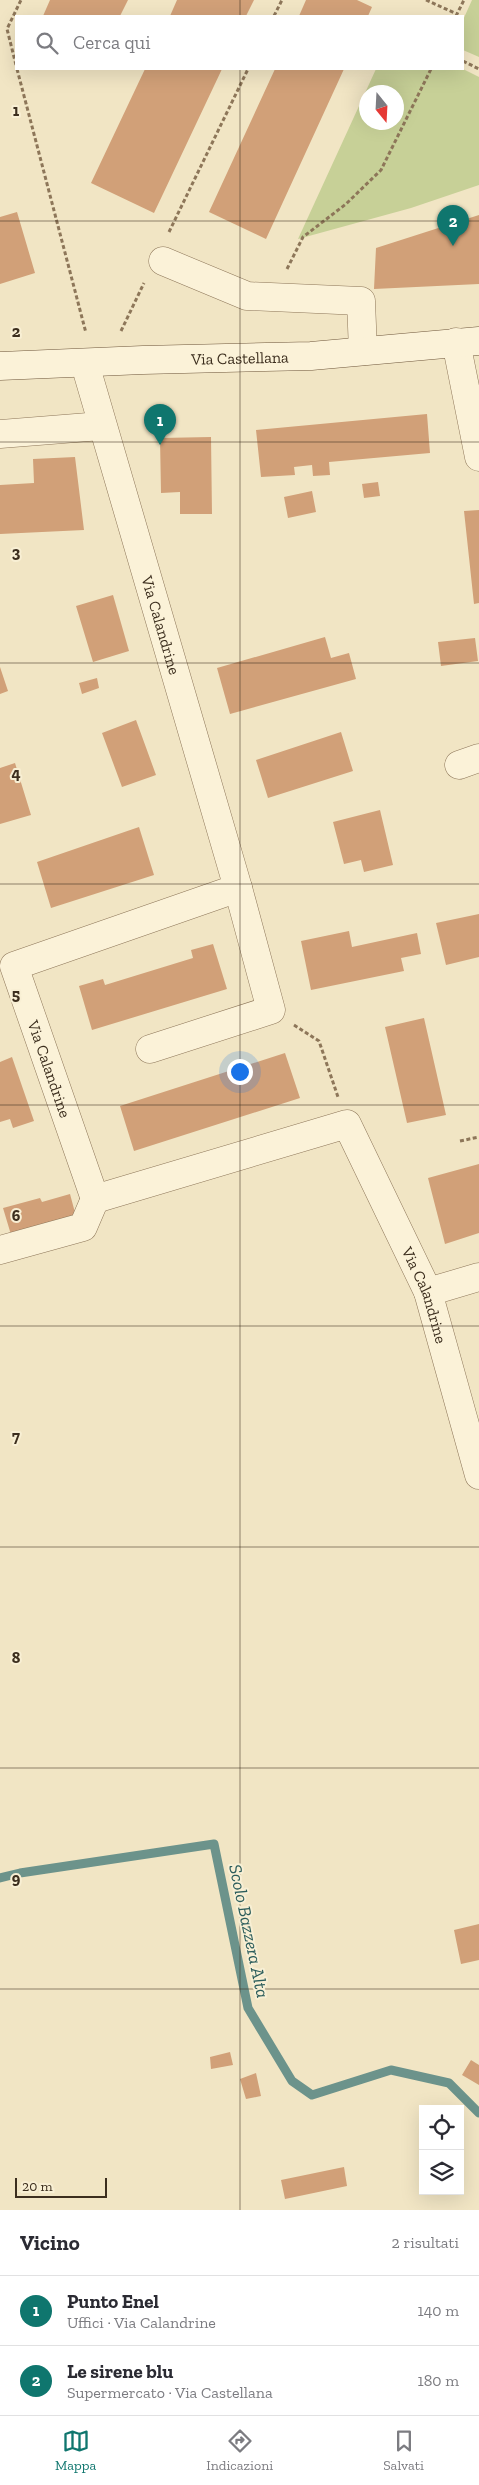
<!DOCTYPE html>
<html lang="it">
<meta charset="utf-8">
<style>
:root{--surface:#fff;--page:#f7f7f7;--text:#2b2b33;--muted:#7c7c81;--line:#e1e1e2;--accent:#0f766e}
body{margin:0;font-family:"Zilla Slab",serif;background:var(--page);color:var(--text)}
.controls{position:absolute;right:15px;bottom:15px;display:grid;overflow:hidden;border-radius:0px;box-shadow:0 5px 20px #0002}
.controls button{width:45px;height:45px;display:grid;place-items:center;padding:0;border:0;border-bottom:1px solid var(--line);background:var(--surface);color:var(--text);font:25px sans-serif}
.compass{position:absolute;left:359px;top:85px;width:45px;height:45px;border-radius:50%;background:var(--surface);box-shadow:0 5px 20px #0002;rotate:162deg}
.scale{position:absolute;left:15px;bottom:12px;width:92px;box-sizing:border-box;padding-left:5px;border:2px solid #3c2e1e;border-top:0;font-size:14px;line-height:18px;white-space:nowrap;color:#3c2e1e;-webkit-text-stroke:4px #f8efd4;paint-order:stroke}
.you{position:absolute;left:239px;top:1071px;width:18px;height:18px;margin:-12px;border:4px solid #fff;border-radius:50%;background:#1a73e8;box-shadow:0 0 0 8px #1a73e833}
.badge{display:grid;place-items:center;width:32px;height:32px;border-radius:50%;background:var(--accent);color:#fff;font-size:16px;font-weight:700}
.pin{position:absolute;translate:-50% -41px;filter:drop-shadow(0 1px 2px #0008)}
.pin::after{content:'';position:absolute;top:26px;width:18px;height:15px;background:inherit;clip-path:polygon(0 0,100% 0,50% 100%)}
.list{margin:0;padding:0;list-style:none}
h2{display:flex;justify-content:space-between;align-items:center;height:65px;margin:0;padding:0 20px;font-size:21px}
h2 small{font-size:16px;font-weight:400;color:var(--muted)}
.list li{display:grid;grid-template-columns:32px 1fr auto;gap:15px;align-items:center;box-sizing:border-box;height:70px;padding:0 20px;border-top:1px solid var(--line)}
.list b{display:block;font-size:19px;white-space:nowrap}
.list p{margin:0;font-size:16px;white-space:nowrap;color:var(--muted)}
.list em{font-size:16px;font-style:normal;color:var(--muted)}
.icon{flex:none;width:28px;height:28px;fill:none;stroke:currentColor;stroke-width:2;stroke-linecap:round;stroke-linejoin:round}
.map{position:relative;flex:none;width:479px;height:2210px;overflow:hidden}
.search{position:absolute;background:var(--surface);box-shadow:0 5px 20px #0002;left:15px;right:15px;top:15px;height:55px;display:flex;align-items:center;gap:12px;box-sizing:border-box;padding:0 18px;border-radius:0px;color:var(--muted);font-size:19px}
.sheet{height:205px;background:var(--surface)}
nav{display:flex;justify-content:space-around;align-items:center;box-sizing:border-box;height:70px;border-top:1px solid var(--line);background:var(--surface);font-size:14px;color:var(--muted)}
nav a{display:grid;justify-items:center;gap:2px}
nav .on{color:var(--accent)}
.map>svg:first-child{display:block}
.green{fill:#c7d097;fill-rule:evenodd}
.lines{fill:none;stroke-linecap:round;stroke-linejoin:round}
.stream{stroke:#6c938b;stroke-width:9}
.building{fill:#d1a078}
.street-casing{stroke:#8d7659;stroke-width:29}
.secondary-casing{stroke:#6f573c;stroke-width:29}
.path{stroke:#8d7659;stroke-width:3;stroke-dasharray:4 2.5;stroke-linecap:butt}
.street{stroke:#fbf2d8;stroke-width:28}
.secondary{stroke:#fbf2d8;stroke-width:28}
.grid{fill:none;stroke:#3c2e1e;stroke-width:1;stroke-opacity:0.55}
.labels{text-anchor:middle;stroke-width:4;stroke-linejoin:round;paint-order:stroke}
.street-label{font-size:16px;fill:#3c2e1e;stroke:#f8efd4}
.water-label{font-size:18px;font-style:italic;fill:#2c5d5b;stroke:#f8efd4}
.grid-label{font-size:16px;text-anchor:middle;font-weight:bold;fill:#3c2e1e;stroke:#f8efd4;stroke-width:4;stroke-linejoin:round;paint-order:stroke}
</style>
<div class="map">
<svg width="479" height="2210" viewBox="0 0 479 2210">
<rect width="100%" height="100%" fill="#f1e5c4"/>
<path class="green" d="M472,0h7v57l-16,-7v-30z
M376,69h87l16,8v108l-68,23 -113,31zM366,92h30v30h-30z"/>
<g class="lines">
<path class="stream" d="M0,1878l20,-5 194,-29 34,164 44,73 20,14 79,-25 58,13 30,30"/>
</g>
<path class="building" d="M50,0h78l-8,16h-77z
M177,0h77l-8,16h-76z
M306,0h51l15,7 -4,9h-69z
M145,69h77l-68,144 -63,-30z
M275,69h69l-78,170 -57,-27z
M17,212l18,61 -35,11v-67z
M479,215v69l-105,5 2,-41z
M427,414l3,39 -101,9 1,13 -17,1 -1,-11 -18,2 1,8 -34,2 -5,-47z
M211,437l1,77h-32v-22l-19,1 -1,-55z
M75,457l9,73 -84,4v-49l34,-2 -1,-24z
M378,482l2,14 -16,2 -2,-14z
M312,491l4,21 -28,6 -4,-21z
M479,510v93l-5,1 -10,-93z
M113,595l16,56 -36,11 -17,-56z
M325,637l6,21 18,-5 7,26 -126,35 -13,-46z
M475,638l3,23 -37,5 -3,-24z
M0,667l8,24 -8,3z
M97,678l2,10 -17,6 -3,-11z
M136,720l20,55 -34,12 -20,-54z
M341,732l12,39 -85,27 -12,-38z
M15,763l16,52 -31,9v-56z
M380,810l13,55 -29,7 -3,-12 -17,4 -11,-42z
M139,827l15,48 -103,33 -14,-46z
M479,914v43l-33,8 -10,-42z
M349,931l3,16 65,-14 4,21 -20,4 3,13 -93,19 -10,-49z
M213,944l14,45 -135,41 -13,-44 24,-7 2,6 88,-27 -2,-8z
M424,1018l22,97 -39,8 -22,-96z
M285,1053l15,45 -166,53 -14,-45z
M12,1057l22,64 -21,7 -3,-9 -10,3v-60z
M479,1164v69l-34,11 -17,-66z
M70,1194l7,26 -65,18 -9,-30 37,-10 2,4z
M479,1924v36l-18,4 -7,-34z
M230,2052l3,13 -22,4 -1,-12z
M471,2060l8,5v20l-17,-10z
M256,2073l5,23 -15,3 -6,-20z
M344,2167l3,19 -62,13 -4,-19z"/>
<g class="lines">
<g class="street-casing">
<g id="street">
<path d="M163,261l84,35 114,5 2,50"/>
<path d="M456,342l23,115"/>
<path id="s1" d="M85,364l153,524 -224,78 81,233 252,-75 81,168 51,183"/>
<path d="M0,434l101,-8"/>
<path d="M459,765l20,-7"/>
<path d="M150,1049l121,-39 -33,-122"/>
<path d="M0,1250l83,-23 12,-28"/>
<path d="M428,1292l51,-15"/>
</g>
</g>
<g class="secondary-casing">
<g id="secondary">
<path id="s2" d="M0,366l143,-6 168,-4 168,-15"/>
</g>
</g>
<path class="path" d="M426,0l31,14
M274,16l8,-16
M456,16l8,-16
M463,61l16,8
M16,65l-9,-36 14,-29
M17,69l69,264
M169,232l79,-163
M287,269l16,-32 43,-33 35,-34 50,-101
M121,331l23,-48
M294,1025l25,16 19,56
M460,1141l19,-4"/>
<use href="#street" class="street"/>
<use href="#secondary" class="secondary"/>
</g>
<path class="grid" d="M240,0v16M240,69v2141M0,221h479M0,442h479M0,663h479M0,884h479M0,1105h479M0,1326h479M0,1547h479M0,1768h479M0,1989h479"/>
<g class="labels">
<g class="street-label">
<text dy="6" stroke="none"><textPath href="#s2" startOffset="240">Via Castellana</textPath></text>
<text dy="6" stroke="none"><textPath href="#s1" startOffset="272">Via Calandrine</textPath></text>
<text dy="6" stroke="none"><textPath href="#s1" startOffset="892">Via Calandrine</textPath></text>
<text dy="6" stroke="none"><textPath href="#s1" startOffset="1481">Via Calandrine</textPath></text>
</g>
<g class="water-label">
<text transform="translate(249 1931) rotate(78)" y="6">Scolo Bazzera Alta</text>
</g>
</g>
<g class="grid-label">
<text x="16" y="116">1</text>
<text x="16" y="337">2</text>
<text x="16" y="558">3</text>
<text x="16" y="779">4</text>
<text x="16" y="1000">5</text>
<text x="16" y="1221">6</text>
<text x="16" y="1442">7</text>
<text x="16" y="1663">8</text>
<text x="16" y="1884">9</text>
</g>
</svg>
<div class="controls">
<button><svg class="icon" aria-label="locate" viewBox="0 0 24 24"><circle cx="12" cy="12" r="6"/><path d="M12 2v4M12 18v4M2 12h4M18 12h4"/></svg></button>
<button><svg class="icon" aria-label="layers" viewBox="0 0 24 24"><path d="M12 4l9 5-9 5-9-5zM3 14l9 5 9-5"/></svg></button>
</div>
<svg class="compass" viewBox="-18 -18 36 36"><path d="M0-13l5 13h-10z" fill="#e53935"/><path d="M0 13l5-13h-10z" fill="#7c7c81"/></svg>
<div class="scale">20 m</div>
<div class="you"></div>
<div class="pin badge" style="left:160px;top:445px">1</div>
<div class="pin badge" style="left:453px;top:246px">2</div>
<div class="search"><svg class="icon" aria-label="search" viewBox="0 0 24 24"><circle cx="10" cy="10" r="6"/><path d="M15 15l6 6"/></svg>Cerca qui</div>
</div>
<section class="sheet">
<h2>Vicino<small>2 risultati</small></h2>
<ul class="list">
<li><span class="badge">1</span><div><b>Punto Enel</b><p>Uffici · Via Calandrine</p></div><em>140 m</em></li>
<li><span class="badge">2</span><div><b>Le sirene blu</b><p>Supermercato · Via Castellana</p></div><em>180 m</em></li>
</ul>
</section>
<nav>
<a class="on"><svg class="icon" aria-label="map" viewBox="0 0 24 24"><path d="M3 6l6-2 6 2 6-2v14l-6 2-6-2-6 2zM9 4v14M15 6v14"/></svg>Mappa</a>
<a><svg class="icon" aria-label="directions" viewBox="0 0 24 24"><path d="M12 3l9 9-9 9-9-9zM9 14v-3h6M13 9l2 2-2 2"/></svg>Indicazioni</a>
<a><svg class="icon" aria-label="saved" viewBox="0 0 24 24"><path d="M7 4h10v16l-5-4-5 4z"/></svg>Salvati</a>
</nav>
